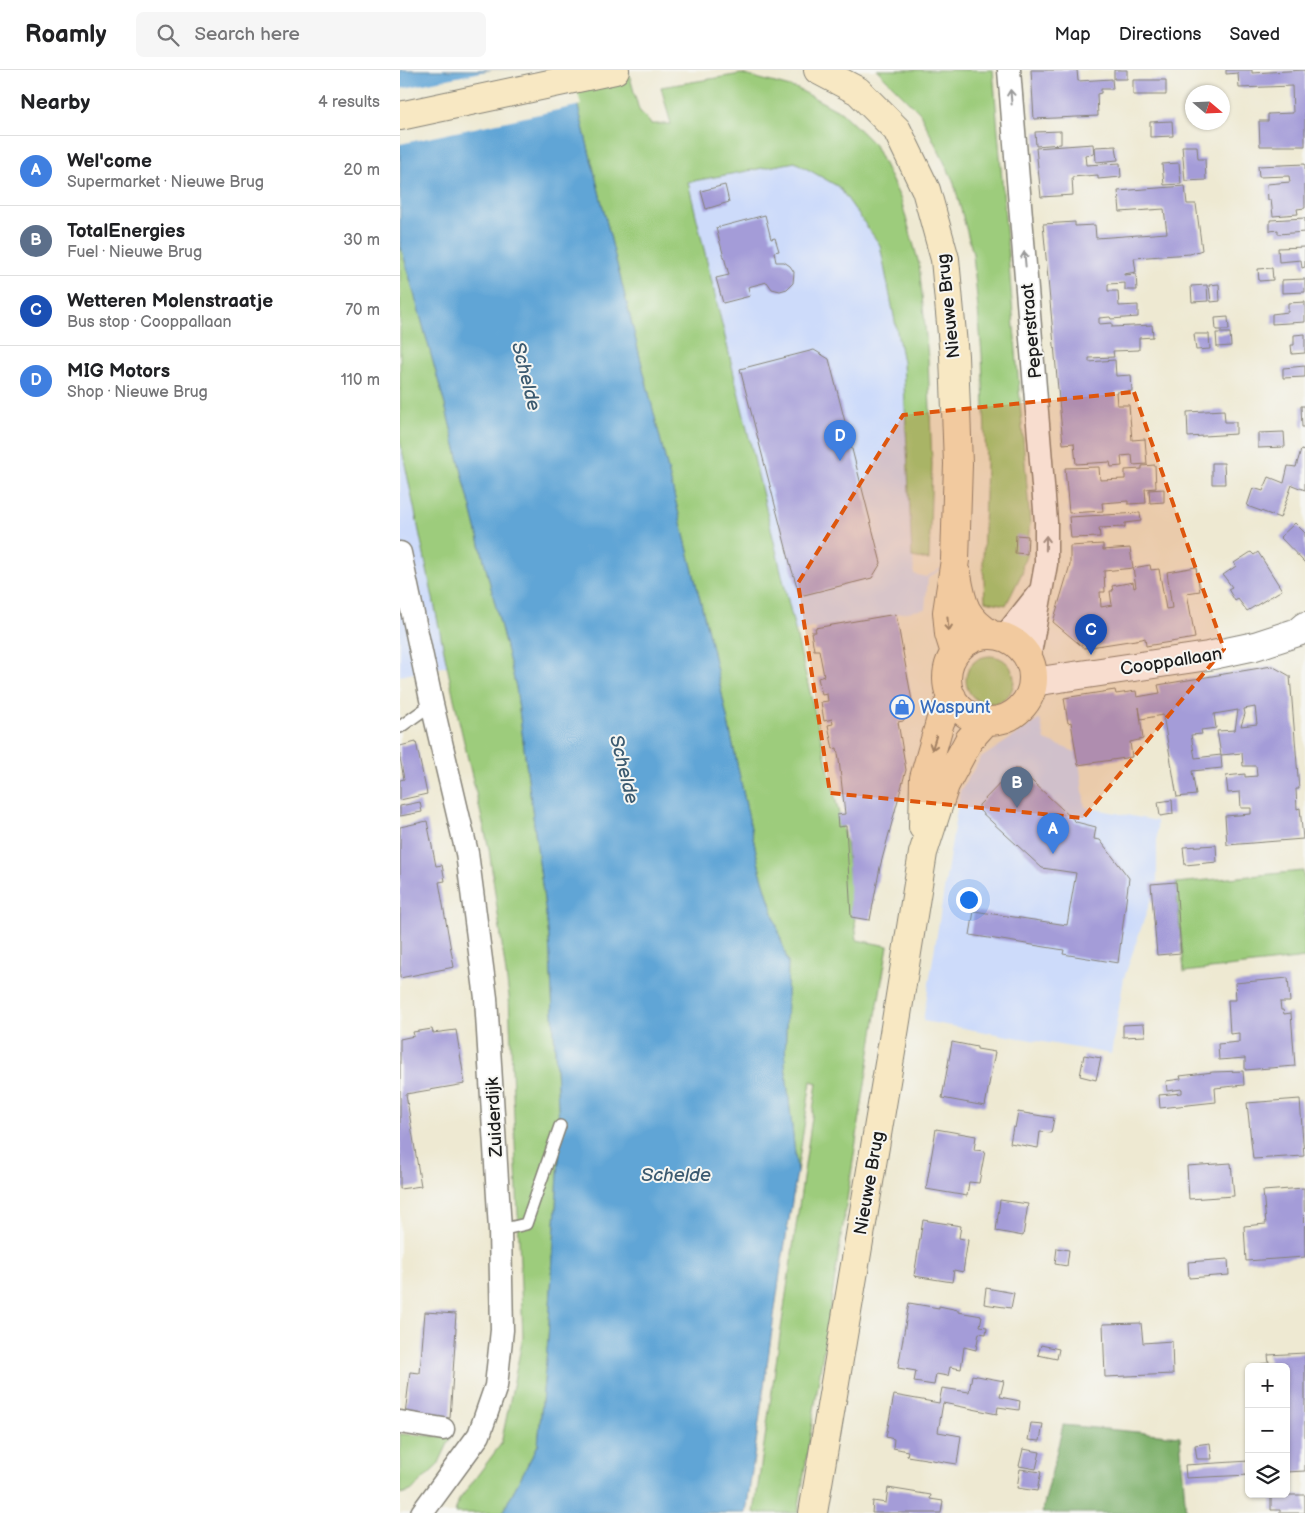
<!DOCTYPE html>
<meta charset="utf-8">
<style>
:root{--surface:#fff;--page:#f6f6f6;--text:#202124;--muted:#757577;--line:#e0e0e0;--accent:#c8321e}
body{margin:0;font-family:"Balsamiq Sans",sans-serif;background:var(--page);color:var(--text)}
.controls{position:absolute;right:15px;bottom:15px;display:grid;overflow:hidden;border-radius:8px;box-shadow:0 1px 4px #0004}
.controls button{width:45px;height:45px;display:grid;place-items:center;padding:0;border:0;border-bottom:1px solid var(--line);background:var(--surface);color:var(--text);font:25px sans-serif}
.compass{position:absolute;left:785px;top:15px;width:45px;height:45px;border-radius:50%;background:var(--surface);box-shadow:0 1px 4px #0004;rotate:109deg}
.you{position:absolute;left:568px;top:829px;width:18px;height:18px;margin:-12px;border:4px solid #fff;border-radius:50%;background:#1a73e8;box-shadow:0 0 0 8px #1a73e833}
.badge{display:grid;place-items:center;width:32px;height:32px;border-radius:50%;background:var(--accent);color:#fff;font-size:16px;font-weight:700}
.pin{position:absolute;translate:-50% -41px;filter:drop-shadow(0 1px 2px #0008)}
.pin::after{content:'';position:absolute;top:26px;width:18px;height:15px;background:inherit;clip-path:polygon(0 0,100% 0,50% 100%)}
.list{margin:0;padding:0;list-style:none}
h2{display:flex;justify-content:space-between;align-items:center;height:65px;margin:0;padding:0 20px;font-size:21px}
h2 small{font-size:16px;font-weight:400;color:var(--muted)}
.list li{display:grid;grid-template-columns:32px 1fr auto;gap:15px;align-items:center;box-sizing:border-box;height:70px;padding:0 20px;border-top:1px solid var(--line)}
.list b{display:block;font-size:19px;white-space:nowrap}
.list p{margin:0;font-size:16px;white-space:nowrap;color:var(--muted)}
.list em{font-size:16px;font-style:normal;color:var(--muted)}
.icon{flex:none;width:28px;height:28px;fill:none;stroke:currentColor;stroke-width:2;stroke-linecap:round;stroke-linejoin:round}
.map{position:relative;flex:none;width:905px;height:1443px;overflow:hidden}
header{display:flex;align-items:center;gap:30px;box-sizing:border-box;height:70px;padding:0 25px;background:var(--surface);border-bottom:1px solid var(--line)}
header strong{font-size:24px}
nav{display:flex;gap:28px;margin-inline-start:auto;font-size:18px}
.search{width:350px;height:45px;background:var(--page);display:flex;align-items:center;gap:12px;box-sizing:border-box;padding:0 18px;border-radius:8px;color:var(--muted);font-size:19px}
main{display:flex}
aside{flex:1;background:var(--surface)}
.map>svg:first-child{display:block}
.built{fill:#cddbfa}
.green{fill:#9dcc7b;stroke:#5c744c}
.forest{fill:#7eb06b;stroke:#4d6644}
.water{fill:#60a5d6;stroke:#3e6079}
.pier{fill:#eee9d2}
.building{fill:#a49cd8;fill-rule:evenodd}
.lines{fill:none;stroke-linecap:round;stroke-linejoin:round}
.service-casing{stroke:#858277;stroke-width:14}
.minor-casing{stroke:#858277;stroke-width:25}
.tertiary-casing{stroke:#858277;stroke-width:30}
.secondary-casing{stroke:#858277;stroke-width:30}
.service{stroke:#fff;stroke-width:11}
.minor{stroke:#fff;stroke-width:22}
.tertiary{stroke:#fff;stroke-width:28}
.secondary{stroke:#f8e8c3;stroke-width:28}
.oneway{stroke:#999}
.oneway2{stroke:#958c78}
.marked{fill:#de560d;fill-opacity:0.2;stroke:#de560d;stroke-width:4;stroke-dasharray:10 6;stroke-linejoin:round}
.labels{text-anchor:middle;stroke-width:4;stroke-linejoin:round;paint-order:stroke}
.street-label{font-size:18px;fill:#1c1c1c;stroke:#f6f6f2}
.shop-label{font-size:18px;fill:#366cbe;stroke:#f6f6f2;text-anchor:start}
.water-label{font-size:19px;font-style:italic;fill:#3b5a70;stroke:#f6f6f2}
</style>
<header>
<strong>Roamly</strong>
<div class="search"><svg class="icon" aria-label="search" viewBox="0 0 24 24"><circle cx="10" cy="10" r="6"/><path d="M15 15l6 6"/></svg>Search here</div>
<nav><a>Map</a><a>Directions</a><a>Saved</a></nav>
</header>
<main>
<aside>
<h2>Nearby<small>4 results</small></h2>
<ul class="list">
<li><span class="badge" style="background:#3f7fe0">A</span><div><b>Wel'come</b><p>Supermarket · Nieuwe Brug</p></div><em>20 m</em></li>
<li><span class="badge" style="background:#5c6f8a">B</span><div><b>TotalEnergies</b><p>Fuel · Nieuwe Brug</p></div><em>30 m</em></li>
<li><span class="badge" style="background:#1a4fb4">C</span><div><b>Wetteren Molenstraatje</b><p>Bus stop · Cooppallaan</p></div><em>70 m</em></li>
<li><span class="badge" style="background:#3f7fe0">D</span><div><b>MIG Motors</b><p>Shop · Nieuwe Brug</p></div><em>110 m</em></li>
</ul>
</aside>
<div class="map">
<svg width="905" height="1443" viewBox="0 0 905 1443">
<rect width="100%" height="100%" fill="#f6f6f2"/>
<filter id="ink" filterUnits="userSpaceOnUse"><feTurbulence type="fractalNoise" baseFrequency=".02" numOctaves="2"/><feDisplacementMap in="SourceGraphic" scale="10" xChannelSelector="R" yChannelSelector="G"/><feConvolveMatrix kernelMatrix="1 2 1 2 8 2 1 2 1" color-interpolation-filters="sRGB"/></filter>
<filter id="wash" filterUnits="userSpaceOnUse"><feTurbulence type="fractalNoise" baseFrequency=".0096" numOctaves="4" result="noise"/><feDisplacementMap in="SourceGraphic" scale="20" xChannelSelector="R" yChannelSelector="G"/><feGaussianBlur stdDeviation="1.12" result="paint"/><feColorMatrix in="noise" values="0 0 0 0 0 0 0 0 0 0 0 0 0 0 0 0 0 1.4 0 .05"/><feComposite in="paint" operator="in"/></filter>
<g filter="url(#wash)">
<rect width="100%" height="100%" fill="#eee9d2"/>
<path class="built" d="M395,92l44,25 41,59 23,116 11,212 12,3 29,-17 -27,18 -3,31 -130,22 -108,-449z
M0,370l47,226 -47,10z
M640,649l5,21 33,13 7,54 72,14v61l-6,2 1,12 -28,82 -13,76 -188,-33 37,-230 21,-33z"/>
<path class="green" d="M169,0h59l11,40 12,14h20l-10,-37 80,-13 57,15 44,24 33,32 26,55 18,64 9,94 4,106 -3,96 -17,-3 -9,-195 -23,-117 -41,-58 -44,-25 -107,20 158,661 11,97 31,6 -14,81 -76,486h-44l63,-430 -6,-2 -14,91 -12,-108 3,-101 -28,-93 -48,-222z
M477,0h116l37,453 -3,31 -5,11 1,6 -17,34 -21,-4 -2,-40 3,-98 -4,-109 -9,-100 -20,-74 -33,-67z
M0,173l45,162 71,282 33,251 11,204 -12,197 -10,106 -36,68h-47l4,-13 42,-56 22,-107 -14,-341 -20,-147 -35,-150 -54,-259z
M566 610a24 24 0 1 1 48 0a24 24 0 1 1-48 0Z
M903,801l2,23v64l-121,14 -8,-89z
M0,1364l51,3 -13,28 -27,26 -11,3v-34l1,-2 -1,-1z"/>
<path class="forest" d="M663,1355l117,11 6,77h-144z"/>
<path class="water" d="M0,0h169l143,578 48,222 28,93 -3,101 12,108 -16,95 -35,246h-244l36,-68 10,-106 12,-197 -11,-204 -33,-251 -71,-282 -45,-162z"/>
<path class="pier" d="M91,0h81l9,35 -181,39v-55z"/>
<g id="blocks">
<path class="building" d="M631,0h46l1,11 34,-2 1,10h-12v4l-4,1 1,22 -64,3z
M714,0h13v9h-13z
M826,0h26v3l53,-3v76h-45l-1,-25h9v-7l25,-1 -1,-27 -53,2 -1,-15 -12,1z
M733,10h33v15h-33z
M772,51l1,15 -23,1v-15z
M661,61v13l-25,2 -1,-14z
M693,74l1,10 -9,1 1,10 34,-2 1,14 -23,2v-4l-26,2 1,18 -32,2 -5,-49z
M716,76l2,14 -22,2 -1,-15z
M782,76h15l1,13h7l1,21 -21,1z
M779,93l2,21 -17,1 -2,-21z
M905,94v44l-8,1 1,5 -25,2 -2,-16h-3l-1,-16 23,-2 -1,-6 -30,1 -1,-11z
M325,115l4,17 -23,7 -5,-18z
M785,116l2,18h9l6,46 -12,4 -56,4 2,14 -12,2v1l12,-1 1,16h-12v-7l-17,1v7h10l1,15 19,-1v12l-27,2 -1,-2 -11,1v6l13,-1v4l40,-2 1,12 -14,1v12l-26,1 1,6 -25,1v4l26,-2 1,16 15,-1 1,16 -16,1 1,13h12l3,35 13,-1 2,25 -14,1 -1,-10 -11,1 1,10 -11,1 -1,-5 -34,2 -2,-21 -11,1 -20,-220 32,-2v4l20,-1 1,13 71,-5 -3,-24 -44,3 -2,-21z
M365,145l6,24 4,-1 4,13 -5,1 2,10h8l6,4 4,6 -1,11 -6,6 -7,2 -8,-2 -5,-7 -19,5 2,9 -27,7 -7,-25 13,-3 -13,-47z
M905,148v14l-27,2v-4l-8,1v-11z
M905,177v20l-3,1 -1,-8 -22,2 -1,-14z
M872,198l1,12 -14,1 -1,-12z
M905,209v13l-23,1v-13z
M819,214l1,17 -9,1 -2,-17z
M807,215l1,16 -16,1 -1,-16z
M905,232v20l-33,2v-10l16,-2v-9z
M828,247l1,13h-13l-1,-12z
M816,263h14l1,13 -14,1z
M794,264h15l1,15 -14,1z
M905,264v19l-13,1 -1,-9h3v-10z
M414,280l15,9 52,204 -9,15 -72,18 -9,-29 -51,-198z
M905,296v11l-22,1v-10z
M901,336h4v21h-3z
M824,340l1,12h11v12l-48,3 -1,-25z
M884,362l1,15 -27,1v-15z
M901,380l4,1v39l-13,-5 -12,33 -33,-12 6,-18 10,3 6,-14 15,6 4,-17 8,1z
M812,393h12l1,21h-13z
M755,395l1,23 -11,1 1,14 -18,1v-3l-26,2 1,8 -34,2 -4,-45 34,-1 1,13 25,-1v-9l17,-1v-3z
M764,419v13l-14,1 -1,-13z
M740,443l1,8 -16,2v4l-26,1 1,9 -29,1 -2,-21z
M895,453l10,10v30l-25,-26z
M616,465l12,1 -1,18 -12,-1z
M703,474v6l27,-2 3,20 -29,3 1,21h-5l1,15 11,-2 -2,-14h3l-1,-5 21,-4 1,6 2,-1 -3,-19 17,-3 1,5 8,-1 7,40 6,-1 -5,-36 29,-5 4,24 -13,2 8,45 -49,8 -1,-8 -3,1 -58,9 -31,-26 17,-57v-19z
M851,482l3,3 4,-3 24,38 -35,21 -9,-12 -3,2 -7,-12 4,-2 -9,-12 13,-9 -2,-3z
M496,544l17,92 -10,15 -5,1 8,48 -26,97 -10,53h-1l-18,-3 -5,-91 -8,1 -1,-12 8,-1 -6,-54 -2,-12 -4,1 -5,-24 5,-1 -1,-5 -8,2 -3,-19 7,-1 -1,-7 -5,1 -4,-17 6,-2 -5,-26h-5l-3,-18h5l-1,-4z
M872,596l18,10 9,113h-3l1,20 3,-1 3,31 -76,6 -2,-29 26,-2v-6h-10l-1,-16 -12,1 -2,-17 19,-2v3l12,-1 -1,-10h-13l-1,-13 -21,2 1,13 -30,3 4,24 -19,2 -14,-82 -22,4 -2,-12 4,32 -13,3 2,15 -54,8 -7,-43 -3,1 -4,-25 51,-8 1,4 20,-3 1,6 23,-4 -2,-8zM855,637l2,17 -16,2 4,-12 -1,-5zM838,640l-3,20 -18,1 4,24 -26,3 -4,-23 11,-1 -1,-4 15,-2 -2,-14z
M16,672l11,52 -27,6v-20l4,-1 -4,-21v-12z
M614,699h5l57,53 20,5 -2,12 6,1 29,38 -11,85 -55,-9 1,-4 -94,-15 4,-24 93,14 9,-52 -34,-5 -62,-57 -1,-2v-4z
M772,730l1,14 -13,2 -2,-14z
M20,732l2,10 -22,4v-10z
M27,751l9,45 6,-1 3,16 -6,1 15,85 -54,11v-151z
M816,775l1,17 -32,3 -2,-18z
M776,812l5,71 -24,2 -6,-71z
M888,908l2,24h-10l1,8h2l1,4 7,-1 4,53 -50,4v-12l-26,2 -1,-16 21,-2v-9l-9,1 -2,-34h8l-1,-17z
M744,954l1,12 -22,1v-12z
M32,959l1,4 23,-3 9,54 -59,10 15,92 -21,3v-150l14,-3 -1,-4z
M552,972l25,5v2l18,3 -10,54 -43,-8z
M684,985l17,3 -5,22 -16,-4z
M843,1001l1,14 -29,3 1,14 -56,6 -1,-13 23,-2v-4l-15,2 -1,-10 15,-2 -1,-3 33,-4z
M900,1029l4,57 -51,3 -6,-56z
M618,1042l36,6 -3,15 -11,-1 -2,16 -28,-5 3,-16 2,1z
M536,1059l40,7 -2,14 11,1 -6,32 -10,-1 -2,14 -41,-7z
M831,1093l3,33 -45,3 -2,-33z
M904,1118l1,69 -59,4 -2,-35 22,-2 -3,-33z
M600,1130l28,4 -5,32 -27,-5z
M523,1150l38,6 -2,12 9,2 -5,32 -9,-2 -2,12 -38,-6z
M657,1178l12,2 -2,16 -12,-2z
M828,1189l1,16 -40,3 -1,-16z
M586,1218l28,5 -3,15 -27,-4z
M509,1233l30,5v-2l19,4v2l24,4 -2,10 7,1 -1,7 -7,-1 -3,17 -12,-3 -3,22 -11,-2 -2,9 -12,-2 -2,11 -20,-3 2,-11 -18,-3z
M25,1242l31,2 -1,14h1l-6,90 -45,-3 5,-43 10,1z
M741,1253l2,20 29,-2 1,33 -68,3 -2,-53z
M641,1275l18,4 -2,10 -19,-4z
M905,1283v118l-19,1v-105h-25v-3l8,-1 -1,-8z
M572,1305l32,6 -4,16 20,4 -1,9 -21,-3 -1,7 -54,-11 -5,29 23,4 -4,28 -50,-8 1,-5 -15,-3 1,-9 -8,-2 8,-42 45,8 3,-15 27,4z
M631,1353l12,1 -3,17 -12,-1z
M810,1373l2,16h-15l-2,-14z
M623,1379l17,3 -4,17 -17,-3z
M849,1391v14l-63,3 -1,-13z
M620,1399l21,3 -4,19 -20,-3z
M488,1418l43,7 -1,4 13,2 -2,12h-69l1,-12 13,2z
M889,1425h16v18h-25v-3h-9v-14z"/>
</g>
</g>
<g filter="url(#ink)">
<use href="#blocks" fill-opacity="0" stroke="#858277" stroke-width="1"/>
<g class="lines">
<g class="service-casing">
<path id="service" d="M0,657l32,-23
M100,1160l26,-6 34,-98"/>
</g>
<g class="minor-casing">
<path id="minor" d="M609,0l37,452v42l-17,95
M0,483l32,151 35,149 19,145 14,232 2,100 -6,56 -17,49 -57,78
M604,567l34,-43
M0,1352l43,7"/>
</g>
<g class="tertiary-casing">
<path id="tertiary" d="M633,612l175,-26 47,-10 43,-14 7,-6"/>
</g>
<g class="secondary-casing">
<path id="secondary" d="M418,0l40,21 39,39 29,60 19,69 9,97 4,108 -3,96 -8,52 2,22 6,19
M0,46l215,-46
M557,505c5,30 8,43 35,60
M547 608a43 43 0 1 1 86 0a43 43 0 1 1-86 0Z
M523,757l1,-49 16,-56 12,-25
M413,1443l78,-461 32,-199 22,-68 24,-45 17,-19"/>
</g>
<use href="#service" class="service"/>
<use href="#minor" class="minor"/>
<use href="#tertiary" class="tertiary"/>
<use href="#secondary" class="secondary"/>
</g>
<defs><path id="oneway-shaft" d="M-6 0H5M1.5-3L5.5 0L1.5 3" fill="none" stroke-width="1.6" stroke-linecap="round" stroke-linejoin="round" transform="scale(1.25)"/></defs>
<g class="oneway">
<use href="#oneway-shaft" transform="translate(611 27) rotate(-95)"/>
<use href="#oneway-shaft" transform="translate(625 189) rotate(-95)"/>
<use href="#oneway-shaft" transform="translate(646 473) rotate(-89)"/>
</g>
<g class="oneway2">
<use href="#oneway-shaft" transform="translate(548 554) rotate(85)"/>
<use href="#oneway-shaft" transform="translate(534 673) rotate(107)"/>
</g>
</g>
<path class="marked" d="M734,322l90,257 -141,169 -253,-25 -32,-210 105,-168z"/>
<defs>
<g id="shop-ring" transform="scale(1.25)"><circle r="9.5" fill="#f6f6f2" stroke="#3f7fe0" stroke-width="1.5"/><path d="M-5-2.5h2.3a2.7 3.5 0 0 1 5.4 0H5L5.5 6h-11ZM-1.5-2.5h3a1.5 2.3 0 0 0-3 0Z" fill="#3f7fe0"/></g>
</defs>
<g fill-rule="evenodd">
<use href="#shop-ring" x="502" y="637"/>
</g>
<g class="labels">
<g class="street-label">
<text transform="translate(548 236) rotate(-96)" y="6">Nieuwe Brug</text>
<text transform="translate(631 261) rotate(-95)" y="6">Peperstraat</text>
<text transform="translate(771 591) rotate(-9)" y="6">Cooppallaan</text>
<text transform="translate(94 1047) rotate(-93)" y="6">Zuiderdijk</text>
<text transform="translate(469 1113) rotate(-80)" y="6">Nieuwe Brug</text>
</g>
<g class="shop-label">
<text x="520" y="643">Waspunt</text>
</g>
<g class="water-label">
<text transform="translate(127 306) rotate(76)" y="7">Schelde</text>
<text transform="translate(225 699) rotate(76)" y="7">Schelde</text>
<text x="276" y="1111">Schelde</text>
</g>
</g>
</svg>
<div class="controls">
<button>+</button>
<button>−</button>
<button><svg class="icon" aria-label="layers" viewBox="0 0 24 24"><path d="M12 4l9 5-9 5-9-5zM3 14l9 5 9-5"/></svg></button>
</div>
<svg class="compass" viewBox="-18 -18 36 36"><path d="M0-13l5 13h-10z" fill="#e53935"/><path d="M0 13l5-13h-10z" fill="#757577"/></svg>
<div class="you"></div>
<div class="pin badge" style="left:653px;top:784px;background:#3f7fe0">A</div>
<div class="pin badge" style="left:617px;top:738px;background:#5c6f8a">B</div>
<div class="pin badge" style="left:691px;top:585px;background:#1a4fb4">C</div>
<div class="pin badge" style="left:440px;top:391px;background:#3f7fe0">D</div>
</div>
</main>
